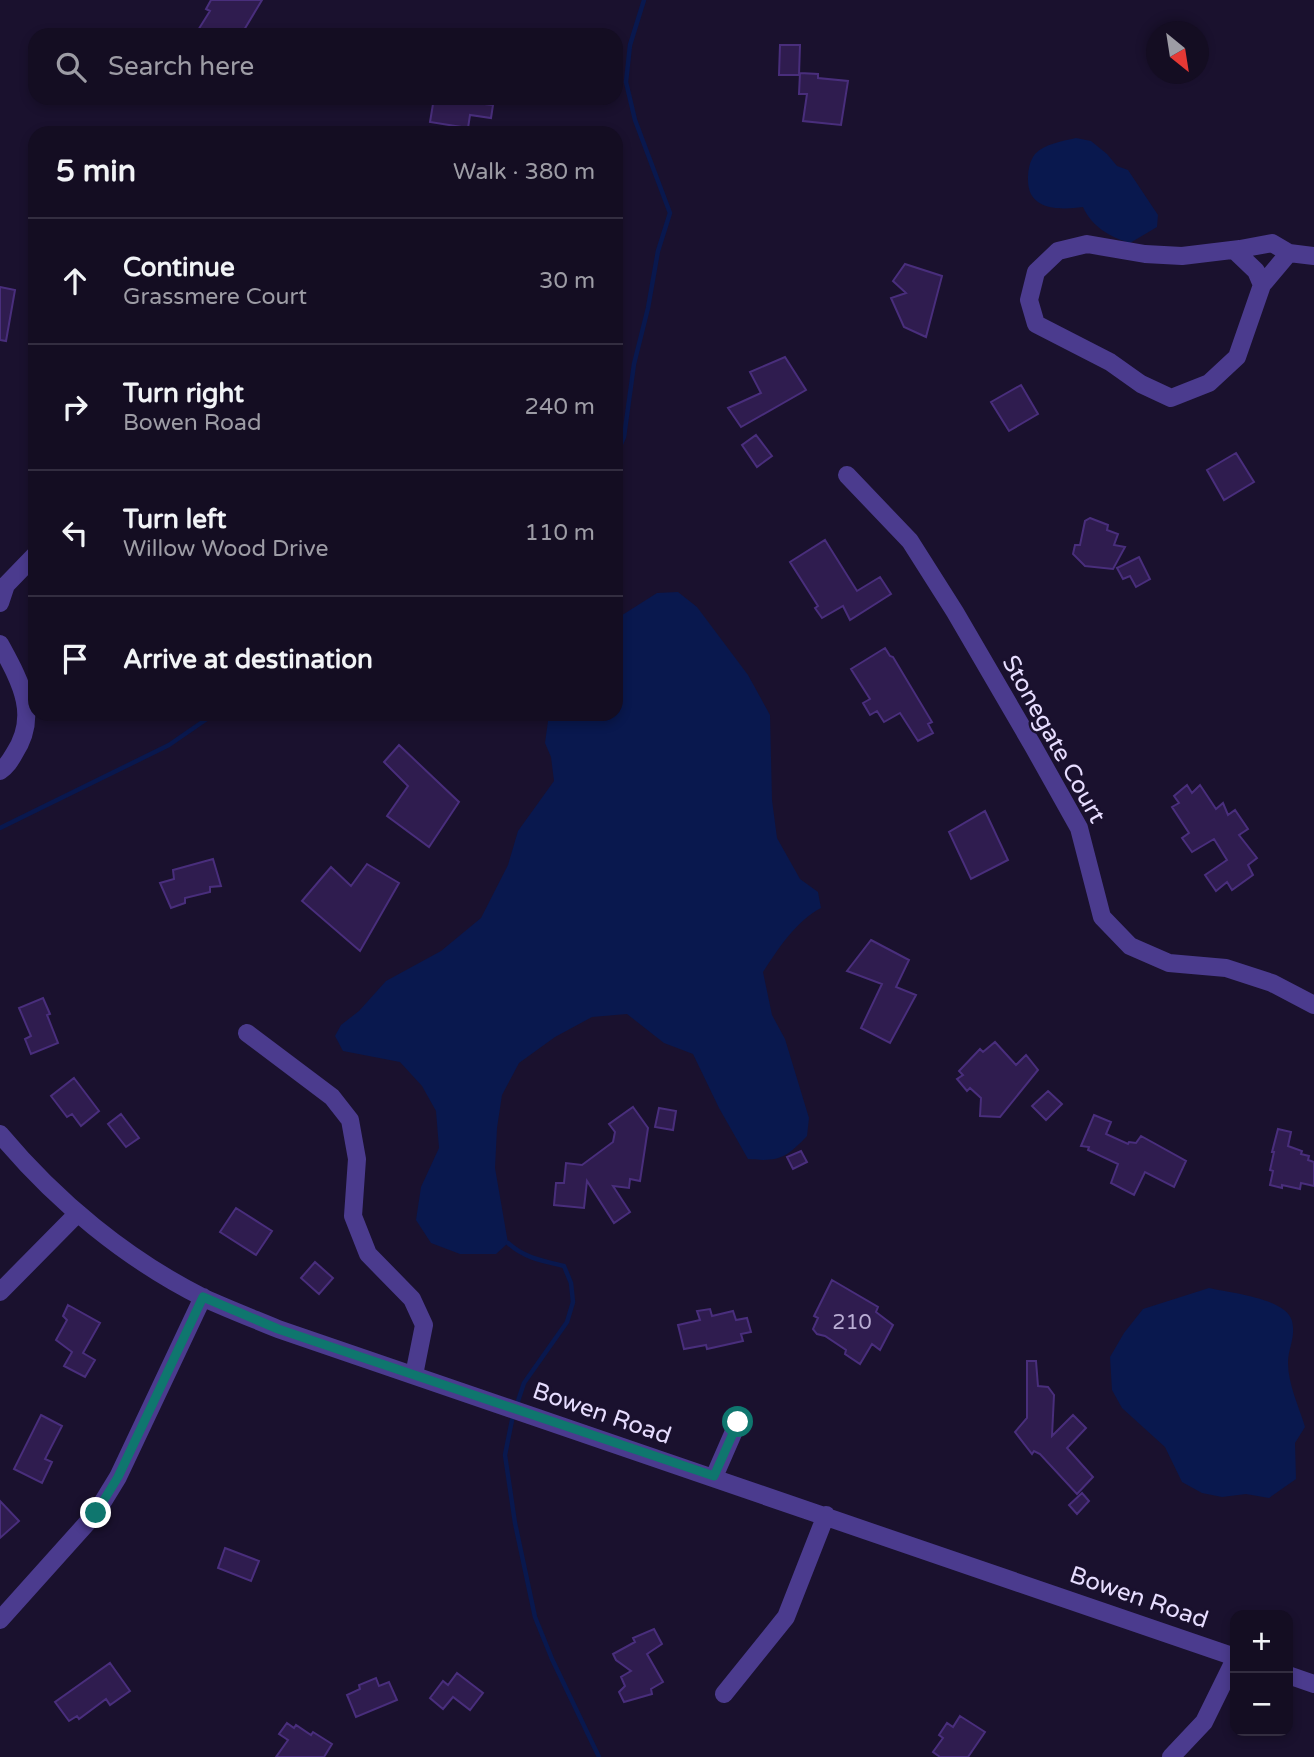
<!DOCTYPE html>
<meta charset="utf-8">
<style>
:root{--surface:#140d22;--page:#211b2f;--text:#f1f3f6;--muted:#9d9ca5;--line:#332d40}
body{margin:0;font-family:"Varela Round",sans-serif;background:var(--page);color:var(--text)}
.controls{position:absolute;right:21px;bottom:21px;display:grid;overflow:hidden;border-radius:14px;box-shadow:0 4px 10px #0003}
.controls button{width:63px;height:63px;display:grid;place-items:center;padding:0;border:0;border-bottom:2px solid var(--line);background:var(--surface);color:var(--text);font:35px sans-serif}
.compass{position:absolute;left:1146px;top:21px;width:63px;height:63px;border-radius:50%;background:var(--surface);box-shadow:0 4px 10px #0003;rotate:150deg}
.stop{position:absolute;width:21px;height:21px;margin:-16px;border:5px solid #0f766e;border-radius:50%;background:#fff}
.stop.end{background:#0f766e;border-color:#fff;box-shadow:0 2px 7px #0008}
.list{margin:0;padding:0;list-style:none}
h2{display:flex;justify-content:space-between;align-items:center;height:91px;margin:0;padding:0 28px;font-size:30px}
h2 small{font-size:23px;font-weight:400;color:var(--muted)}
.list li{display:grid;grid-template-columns:46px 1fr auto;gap:21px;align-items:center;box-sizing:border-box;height:126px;padding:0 28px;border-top:2px solid var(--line)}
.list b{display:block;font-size:26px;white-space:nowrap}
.list p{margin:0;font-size:23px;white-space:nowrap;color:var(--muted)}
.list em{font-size:23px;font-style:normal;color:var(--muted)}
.icon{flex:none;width:38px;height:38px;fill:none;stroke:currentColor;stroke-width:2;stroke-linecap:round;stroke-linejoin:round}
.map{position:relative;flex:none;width:1314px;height:1757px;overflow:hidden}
.search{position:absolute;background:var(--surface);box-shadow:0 4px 10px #0003;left:28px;top:28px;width:595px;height:77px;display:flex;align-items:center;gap:18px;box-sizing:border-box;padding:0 24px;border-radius:21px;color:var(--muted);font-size:26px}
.panel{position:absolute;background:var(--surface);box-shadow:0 4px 10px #0003;left:28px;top:126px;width:595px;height:595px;border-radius:21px}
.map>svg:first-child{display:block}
.water{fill:#09184e}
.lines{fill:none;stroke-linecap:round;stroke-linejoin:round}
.stream{stroke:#09184e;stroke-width:4.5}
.building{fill:#2f1c4f;stroke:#492e7c;stroke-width:2}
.minor{stroke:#4b3b8e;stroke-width:18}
.route{stroke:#0f766e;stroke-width:9}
.labels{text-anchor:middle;stroke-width:5;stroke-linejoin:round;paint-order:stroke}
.number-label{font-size:21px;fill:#b9add3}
.street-label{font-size:24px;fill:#e7ddff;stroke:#1a112e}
</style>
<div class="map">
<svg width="1314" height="1757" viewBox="0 0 1314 1757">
<rect width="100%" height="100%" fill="#1a112e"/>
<path class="water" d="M1076,138l15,3 16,13 10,12 11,4 30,45 -1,12 -27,16c-20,-6 -38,-16 -47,-36 -23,3 -55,4 -55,-27 0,-9 1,-18 7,-26 9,-10 28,-13 41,-16z
M678,592l19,15 51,68 22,40 2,85 5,38 23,41 18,13 3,16c-25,13 -43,41 -58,64l9,43 13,24 24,79 -2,18c-21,22 -28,26 -59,23l-29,-51 -26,-54 -29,-11 -37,-29 -35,3 -37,20 -36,26 -17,32 -5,33 -2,40 13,75 -12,11h-36l-29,-11 -15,-23 5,-33 18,-39 -3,-37 -14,-25 -22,-24 -57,-11 -8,-15 6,-11 18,-14 27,-30 55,-30 40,-33 27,-53 10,-34 36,-50 -3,-24 -6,-14 4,-29h67v-95l41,-26z
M1209,1288c21,5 77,10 83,33 4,17 -4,27 -4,42 0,21 11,44 17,64l-10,16 1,36 -27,19 -23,-4 -24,3 -20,-4 -20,-11 -17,-35 -43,-39 -10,-18 -2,-33 14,-24 19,-24z"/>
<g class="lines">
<path class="stream" d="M616,456l8,-19 10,-73 14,-56 10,-57 12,-38 -35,-93 -9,-38 4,-37 14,-45
M0,828l169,-83 45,-31
M508,1243c16,15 35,18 56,23l7,17 2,19 -6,20 -43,61 -8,24
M513,1415l-8,40 10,68 20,94 17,42 47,98"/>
</g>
<path class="building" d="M211,0h51l-21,35h-46l15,-24 -4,-2z
M780,45h20l-1,30h-20z
M800,73l18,1v4l30,3 -7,44 -38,-4 4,-27h-8z
M434,98l59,7 -2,13 -21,-3 -2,13 -38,-6z
M905,264l37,12 -16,61 -22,-10 -13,-29 15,-5 -13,-12z
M0,287l15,3 -9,51 -6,-1z
M785,357l21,33 -65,37 -13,-19 33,-15 -11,-21z
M1021,385l17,29 -29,17 -18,-29z
M756,435l16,21 -15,11 -15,-22z
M1236,453l18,29 -30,18 -17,-30z
M1090,518l18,7 -1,5 11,4 -4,11 11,2 -12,22 -28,-3 -12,-12 2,-9h5l5,-24z
M825,540l32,51 23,-14 11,17 -41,26 -7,-14 -21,12 -7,-10 3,-2 -28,-44z
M1139,557l11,22 -14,8 -6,-11 -7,3 -6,-11z
M885,648l5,8 3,1 39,65 -4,2 5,9 -15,8 -18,-28 -16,9 -7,-11 -7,4 -7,-12 7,-4 -19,-30z
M399,745l60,57 -30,45 -42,-31 21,-30 -24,-24z
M1187,785l5,8 8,-8 16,24 7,-6 5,12 7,-5 13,19 -9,6 18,23 -9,7 5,10 -21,15 -5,-8 -11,9 -11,-16 22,-15 -13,-21 -22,13 -10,-14 7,-5 -17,-26 7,-4 -5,-7z
M985,811l23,49 -37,19 -22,-47z
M213,859l8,27 -11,1v5l-25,6v5l-14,5 -11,-25 14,-4 -1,-9z
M367,864l32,19 -39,68 -58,-50 29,-34 20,19z
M871,940l38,20 -13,27 20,8 -26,48 -29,-15 21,-44 -35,-13z
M43,998l7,16 -3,1 11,28 -27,11 -6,-15 6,-3 -12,-28z
M995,1042l21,23 10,-10 12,15 -38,47 -20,-1 1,-18 -11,-10 -3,3 -10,-12 6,-4 -4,-4 21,-22 3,3z
M74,1078l25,33 -18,15 -9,-12 -5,3 -16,-21z
M1048,1091l14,13 -16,16 -14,-14z
M633,1107l15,21 -8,53 -10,-2 -1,9 -16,-2 17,26 -16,11 -27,-42 -3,27 -30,-3 2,-22h8l2,-20 16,2 31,-23 2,-10 -6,-8z
M659,1108l17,3 -3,19 -18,-3z
M121,1114l18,24 -13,9 -18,-23z
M1094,1115l17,7 -5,12 22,10 1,-2 7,1 5,-7 45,25 -12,26 -29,-15 -11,23 -23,-12 7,-19 -30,-14 1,-3 -8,-1z
M1278,1129l13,3 -3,14 14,5 -1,3 8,2 -1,4 6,2v24l-13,-3 -1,6 -18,-4v3l-12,-3 3,-14 -3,-1 4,-18h-2z
M801,1151l6,11 -14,7 -6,-12z
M236,1208l36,23 -16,24 -36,-23z
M315,1262l18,16 -14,16 -18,-16z
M832,1280l46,27 -2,5 17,13 -13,25 -8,-6 -12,20 -15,-10 1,-4 -21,-14 -8,-2 -4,-5 5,-11 -4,-2z
M68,1305l32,18 -17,30 12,7 -10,17 -21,-11 8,-14 -16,-12 11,-20 -4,-4z
M710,1309l2,7 21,-5 3,9 11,-2 4,14 -10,2 2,7 -36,8 -1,-4 -22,4 -6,-24 22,-5 -3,-9z
M1027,1361h9l2,25 10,1 6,8 -2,41 21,-21 13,13 -19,20 26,29 -16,17 -37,-40 -6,-3 -2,3 -17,-22 12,-14z
M41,1415l21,11 -17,33 7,3 -10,21 -28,-14z
M1082,1493l7,8 -12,13 -8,-9z
M0,1501l19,20 -19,17z
M225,1548l34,13 -8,20 -33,-13z
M654,1629l8,15 -15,10 16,28 -12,7 1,5 -28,8 -5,-10 6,-6 -4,-9 10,-6 -15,-11 -3,-6 22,-12 -2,-4z
M110,1663l20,28 -20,14 -4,-6 -27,20 -2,-3 -8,5 -14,-19z
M457,1673l26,20 -13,17 -17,-13 -10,12 -13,-11 13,-17 5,4z
M376,1678l3,8 10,-4 8,18 -41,17 -9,-22 13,-6 -1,-4z
M960,1716l25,16 -17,25h-28l-7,-5 10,-14 -4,-3 8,-12 6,4z
M287,1723l7,5 2,-3 15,10 2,-3 19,12 -8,13h-48l12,-17 -9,-6z"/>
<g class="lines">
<path class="minor" d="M1234,250l22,21 6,14
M1289,253l-27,32 -25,72 -28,26 -38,15 -30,-14 -31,-22 -74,-38 -7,-24 7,-28 22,-21 29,-7 58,10 37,2 58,-7 32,-6 17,10 25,3
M847,475l63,66 45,71 78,134 46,82 23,89 28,29 39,17 57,5 46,15 42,22
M0,603l6,-18 29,-30
M0,644c20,37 40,71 14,110 -4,7 -7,12 -14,17
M247,1033l85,64 18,23 7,39 -4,57 15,38 44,45 12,26 -10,50
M0,1134c56,67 126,125 204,164 24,11 50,21 74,31l957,328
M0,1292l77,-78
M714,1477l24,-55
M0,1620l96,-107 22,-36 85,-180
M1288,1675l26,9
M724,1694l62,-77 40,-102
M1171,1757l33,-35 31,-63"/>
</g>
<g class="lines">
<path class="route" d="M96,1513l22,-36 85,-180 75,32 436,147 24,-54"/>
</g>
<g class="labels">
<g class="number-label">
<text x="852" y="1329">210</text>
</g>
<g class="street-label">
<text transform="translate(1054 739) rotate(61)" y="8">Stonegate Court</text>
<text transform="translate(602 1413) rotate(19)" y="8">Bowen Road</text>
<text transform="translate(1139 1597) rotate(19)" y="8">Bowen Road</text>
</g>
</g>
</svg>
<div class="controls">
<button>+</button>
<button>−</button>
</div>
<svg class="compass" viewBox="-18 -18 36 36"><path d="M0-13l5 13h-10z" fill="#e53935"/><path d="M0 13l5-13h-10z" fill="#9d9ca5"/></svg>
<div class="stop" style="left:738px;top:1422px"></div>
<div class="stop end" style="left:96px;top:1513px"></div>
<div class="search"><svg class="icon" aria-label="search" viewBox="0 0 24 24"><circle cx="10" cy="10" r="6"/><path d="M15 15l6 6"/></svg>Search here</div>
<section class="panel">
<h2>5 min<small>Walk · 380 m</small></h2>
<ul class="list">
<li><svg class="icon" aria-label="ahead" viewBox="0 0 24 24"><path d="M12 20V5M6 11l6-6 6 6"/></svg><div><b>Continue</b><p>Grassmere Court</p></div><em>30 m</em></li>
<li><svg class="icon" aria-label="right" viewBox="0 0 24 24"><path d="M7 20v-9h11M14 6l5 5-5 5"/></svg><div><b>Turn right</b><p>Bowen Road</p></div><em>240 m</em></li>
<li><svg class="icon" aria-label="left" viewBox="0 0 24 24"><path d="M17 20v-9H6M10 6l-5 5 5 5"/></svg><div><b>Turn left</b><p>Willow Wood Drive</p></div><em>110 m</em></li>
<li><svg class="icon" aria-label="arrive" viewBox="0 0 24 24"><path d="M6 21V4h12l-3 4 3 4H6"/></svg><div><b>Arrive at destination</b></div></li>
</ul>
</section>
</div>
